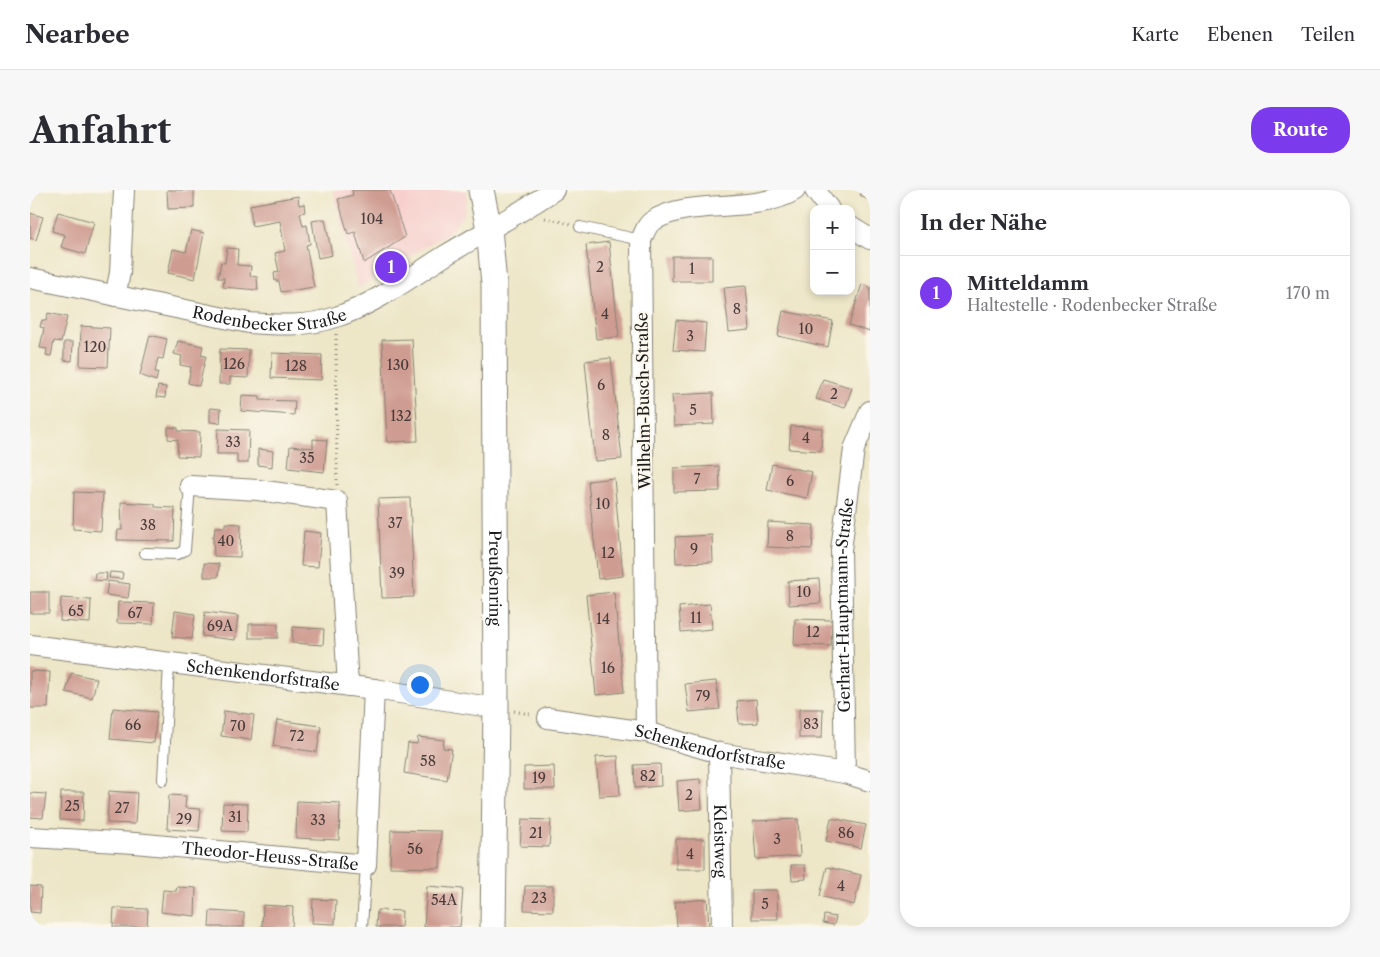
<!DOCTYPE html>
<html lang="de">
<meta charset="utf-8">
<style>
:root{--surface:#fff;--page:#f7f7f7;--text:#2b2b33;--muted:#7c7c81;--line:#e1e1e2;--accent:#7c3aed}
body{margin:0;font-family:"Libre Caslon Text",serif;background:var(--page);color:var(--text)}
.controls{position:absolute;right:15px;top:15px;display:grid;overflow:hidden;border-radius:10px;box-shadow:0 2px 8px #0003}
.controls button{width:45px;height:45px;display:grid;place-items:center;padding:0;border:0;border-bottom:1px solid var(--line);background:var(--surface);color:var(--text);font:25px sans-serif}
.you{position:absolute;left:389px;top:494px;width:18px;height:18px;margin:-12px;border:4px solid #fff;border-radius:50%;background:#1a73e8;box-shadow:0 0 0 8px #1a73e833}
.badge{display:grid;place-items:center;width:32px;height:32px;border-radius:50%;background:var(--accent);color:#fff;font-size:16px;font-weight:700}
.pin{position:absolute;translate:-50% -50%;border:2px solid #fff;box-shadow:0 1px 5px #0006}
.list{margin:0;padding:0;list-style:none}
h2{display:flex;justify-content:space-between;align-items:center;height:65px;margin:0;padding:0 20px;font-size:21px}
h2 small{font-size:16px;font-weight:400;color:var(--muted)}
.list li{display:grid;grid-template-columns:32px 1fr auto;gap:15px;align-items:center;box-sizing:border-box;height:75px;padding:0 20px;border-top:1px solid var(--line)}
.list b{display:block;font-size:19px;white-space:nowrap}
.list p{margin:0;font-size:16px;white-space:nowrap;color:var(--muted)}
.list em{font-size:16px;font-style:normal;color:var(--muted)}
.map{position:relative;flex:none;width:840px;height:737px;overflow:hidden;border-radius:20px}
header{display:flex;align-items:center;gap:30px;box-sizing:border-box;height:70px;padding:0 25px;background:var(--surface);border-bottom:1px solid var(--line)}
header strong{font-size:24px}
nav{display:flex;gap:28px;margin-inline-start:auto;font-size:18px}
.intro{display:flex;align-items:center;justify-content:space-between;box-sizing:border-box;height:120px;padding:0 30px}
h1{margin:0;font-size:35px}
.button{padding:12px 22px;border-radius:20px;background:var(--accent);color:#fff;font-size:18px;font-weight:700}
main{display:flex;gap:30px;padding:0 30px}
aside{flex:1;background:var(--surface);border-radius:20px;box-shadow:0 2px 8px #0003}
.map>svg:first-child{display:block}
.built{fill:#f7d0cd}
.building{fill:#cf9c92}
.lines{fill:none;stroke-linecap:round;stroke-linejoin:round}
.service-casing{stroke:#848172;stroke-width:12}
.minor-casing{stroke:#848172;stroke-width:22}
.tertiary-casing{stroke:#848172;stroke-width:27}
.path{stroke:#848172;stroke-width:3;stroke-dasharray:1 4;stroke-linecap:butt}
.service{stroke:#fff;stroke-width:10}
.minor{stroke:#fff;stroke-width:20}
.tertiary{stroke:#fff;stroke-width:25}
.labels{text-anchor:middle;stroke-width:4;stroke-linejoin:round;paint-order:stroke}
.number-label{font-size:14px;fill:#493c3a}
.street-label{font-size:16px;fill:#1c1c1c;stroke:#fbf7ec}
</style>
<header>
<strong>Nearbee</strong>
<nav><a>Karte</a><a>Ebenen</a><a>Teilen</a></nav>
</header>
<div class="intro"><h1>Anfahrt</h1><a class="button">Route</a></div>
<main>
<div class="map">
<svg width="840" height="737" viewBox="0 0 840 737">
<rect width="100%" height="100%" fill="#fbf7ec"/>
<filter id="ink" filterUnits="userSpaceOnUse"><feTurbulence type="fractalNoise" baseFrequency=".02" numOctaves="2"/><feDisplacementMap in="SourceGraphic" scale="10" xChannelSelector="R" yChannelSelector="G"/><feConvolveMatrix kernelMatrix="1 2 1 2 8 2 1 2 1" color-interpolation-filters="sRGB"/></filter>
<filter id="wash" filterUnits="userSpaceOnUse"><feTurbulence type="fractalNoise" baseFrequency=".0096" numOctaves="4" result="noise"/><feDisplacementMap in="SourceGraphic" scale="20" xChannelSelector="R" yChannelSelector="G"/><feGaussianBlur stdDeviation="1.12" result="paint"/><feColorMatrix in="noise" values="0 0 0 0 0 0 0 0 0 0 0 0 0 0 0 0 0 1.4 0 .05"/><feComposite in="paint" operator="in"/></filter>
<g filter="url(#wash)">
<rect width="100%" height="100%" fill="#ede6c7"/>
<path class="built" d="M303,0h133l1,7 -3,17 -15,18 -91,56z"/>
<g id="blocks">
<path class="building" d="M137,0h27v18l-26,1z
M322,0h38l15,47 -41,26 -9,-31 -7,2 -10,-35 15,-4z
M833,0h7v11l-10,-6z
M268,6l1,9 5,-1 1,8 -5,1 3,13 4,-1 3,19 -4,1 8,42 -33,5 -2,-11h-4l-1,-8 5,-1 -4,-19 10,-2 -5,-30 -28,5 -2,-21z
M28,22l36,10 -9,32 -24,-7 4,-12 -13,-4z
M0,23l13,4 -7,23 -6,-2z
M295,29l7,36 -14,3 -6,-37z
M161,40l13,3 -9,46 -27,-6 5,-24 13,3z
M579,52l10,95 -23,2 -10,-94z
M197,58l11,1 -1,16 14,1 -1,10 7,1 1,13 -35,-3 1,-9h-6l3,-16 4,1z
M642,66h40v25h-40z
M832,94l8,3v45l-21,-7z
M716,96l4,44 -21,2 -5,-44z
M753,121l50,10 -5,26 -50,-11z
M18,123l19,4 -6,25 -7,-1 -3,15 -5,-1 1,-6 -7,-1 4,-20 -4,-1 2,-7 4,1z
M646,130l30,3 -2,29 -31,-2z
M51,136l29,2 -2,39 -28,-1z
M120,145l17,4 -4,20 -5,-1 -3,14h3l-2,9 -16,-6z
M382,149l6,102 -31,1 -5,-102z
M148,151l25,5 -2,9 5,1 -7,30 -11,-3 3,-16 -11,-2 2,-9 -8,-2z
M34,152h9l-1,19 -8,-1z
M190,159l29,1 -1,28 -18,-1v7h-11z
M242,163l50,2 -1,25 -50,-2z
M581,168l11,101 -27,2 -10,-100z
M793,189l29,9 -7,20 -29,-9z
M128,196l8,1 -1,11 -9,-1z
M683,203l1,31 -40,2 -2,-31z
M212,205l18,1v4l35,1 -1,14 -53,-4z
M180,218l11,1 -1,14 -10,-1z
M761,236l31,2 -1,23 -32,-2z
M138,237l10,1v3l22,1 -1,25 -22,-1 1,-16 -10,-1z
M188,239l31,1 -1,33h-11v-9h-20z
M283,249l14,1 -3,32 -36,-4 2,-22 23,2z
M228,259l15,2 -1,16 -14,-2z
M742,274l40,8 -5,26 -40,-8z
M689,276l1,25 -46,1v-24z
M584,288l9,98 -25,3 -10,-98z
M44,302l29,1 -2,38 -28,-2z
M380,308l4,99 -32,1 -4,-99z
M91,312l34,2v3l20,1 -1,33 -57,-1 1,-10h4z
M738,332l46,3 -2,24 -45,-2z
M195,333l16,1 -1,33 -26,-1 -1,-20h1l1,-9h10z
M274,341l17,2 -3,34 -17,-1z
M682,345l1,27 -37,1 -1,-26z
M174,373l15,1 -1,13h-14z
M80,382l13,1 -1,6 -13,-1z
M65,383h12l-1,8 -12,-1z
M789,389l2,24 -32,2 -1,-24z
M78,391l22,3 -2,14 -22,-3z
M0,402h19v21h-19z
M584,402l10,100 -28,3 -10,-100z
M31,408l30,2 -1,23 -30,-2z
M88,412l36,1 -1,21 -36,-1z
M680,414l2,25 -31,3 -2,-25z
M145,421l20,3 -3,25 -20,-2z
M175,422l33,4 -3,24 -33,-4z
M765,429l37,1 -1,26 -37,-1z
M219,434h29v14h-29z
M263,437l31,2 -1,16 -31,-2z
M0,481l20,1 -2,36h-18z
M41,483l26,6 -5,19 -26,-6z
M686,491l4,28 -31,3 -4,-28z
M726,509l2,24 -19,1 -2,-23z
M83,518l44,4 -3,31 -44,-4z
M769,519h24l-1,29h-23z
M194,521l30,4 -3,25 -30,-4z
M247,530l44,6 -4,26 -44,-6z
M388,547l26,3 -1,8 9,1 -5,31 -43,-7 4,-30 9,1z
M588,566l2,39 -21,1 -3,-39z
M630,574l1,22 -26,2 -1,-23z
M524,576l1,23h-31v-22z
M670,589l2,30 -23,2 -2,-30z
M79,601l28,2 -2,31 -28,-1z
M31,602h23l-1,29 -23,-1z
M0,603l16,1 -3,24 -13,-1z
M139,605l17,1 -1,12 16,1 -2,22 -32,-2z
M267,611l43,2 -1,37 -43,-2z
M193,613l25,1 -1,28 -25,-1z
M801,628l35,7 -5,23 -35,-7z
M492,629l29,1 -2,27 -29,-1z
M768,629l2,37 -44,3 -3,-38z
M361,640l50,1 -1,37 -50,-1z
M646,649h29v30h-29z
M761,675h14l1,14 -14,1z
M797,677l34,8 -7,30 -34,-9z
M0,696l11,1 -1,26 -10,-1z
M397,696l36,3 -3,38h-36z
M495,696h28v25l-29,-1z
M147,697l19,1 -1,28 -34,-4 2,-22 13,1z
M722,700h25l1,29h-26z
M283,709l23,1 -1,24 -23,-1z
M677,709l2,27 -32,1 -2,-25z
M233,715l30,2 -1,20h-30z
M84,718l34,1 -1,18h-34z
M347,720l25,1 -1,16h-25z
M180,721l34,2v14h-35z
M794,725l12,2 -2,8 -11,-2z"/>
</g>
</g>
<g filter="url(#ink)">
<use href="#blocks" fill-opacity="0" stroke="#848172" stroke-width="1"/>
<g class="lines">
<g class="service-casing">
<path id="service" d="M550,37l61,13
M115,363l33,1 7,-4 5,-64
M133,590l6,-116
M332,737l4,-62"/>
</g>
<g class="minor-casing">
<g id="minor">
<path d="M785,0l14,19"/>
<path d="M821,37l19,12"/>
<path id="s1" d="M0,88l219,45c29,2 59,4 87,-6 39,-13 75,-40 110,-62 36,-22 73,-41 108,-65"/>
<path d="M85,106l5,-23 4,-83"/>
<path d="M160,296l68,4 79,11 11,185"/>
<path id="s2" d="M0,455l344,44 122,19"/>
<path id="s3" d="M518,528l98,14 73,21 126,20 25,8"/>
<path d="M616,542l-5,-492c3,-6 6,-16 12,-19 35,-24 103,-6 142,-31"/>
<path id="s4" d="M689,563l3,174"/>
<path id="s5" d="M815,583l-4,-223 13,-101 16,-38"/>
<path id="s6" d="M0,647l105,6 231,22 8,-176"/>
</g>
</g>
<g class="tertiary-casing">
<g id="tertiary">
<path id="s7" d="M451,0l8,39 5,55 2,424 -3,219"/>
</g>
</g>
<path class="path" d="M515,28l25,6
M306,144l1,151
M484,521l19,4"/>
<use href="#service" class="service"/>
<use href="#minor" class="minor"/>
<use href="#tertiary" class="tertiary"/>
</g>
</g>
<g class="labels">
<g class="number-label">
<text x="342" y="34">104</text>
<text x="570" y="82">2</text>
<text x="662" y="84">1</text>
<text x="707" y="124">8</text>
<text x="575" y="129">4</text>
<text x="776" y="144">10</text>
<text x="660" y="151">3</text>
<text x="65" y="162">120</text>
<text x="204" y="179">126</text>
<text x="368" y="180">130</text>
<text x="266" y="181">128</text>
<text x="571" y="200">6</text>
<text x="804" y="209">2</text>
<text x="663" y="225">5</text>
<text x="371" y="231">132</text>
<text x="576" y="250">8</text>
<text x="776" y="253">4</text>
<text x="203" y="257">33</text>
<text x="277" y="273">35</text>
<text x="667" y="294">7</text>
<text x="760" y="296">6</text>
<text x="573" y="319">10</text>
<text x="365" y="338">37</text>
<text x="118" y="340">38</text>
<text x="760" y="351">8</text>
<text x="196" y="356">40</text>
<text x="664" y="364">9</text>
<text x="578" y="368">12</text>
<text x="367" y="388">39</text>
<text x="774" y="407">10</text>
<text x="46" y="426">65</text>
<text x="105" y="428">67</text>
<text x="666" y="433">11</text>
<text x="573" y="434">14</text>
<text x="190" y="441">69A</text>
<text x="783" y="447">12</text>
<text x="578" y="483">16</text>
<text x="673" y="511">79</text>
<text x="781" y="539">83</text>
<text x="103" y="540">66</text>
<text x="208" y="541">70</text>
<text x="267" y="551">72</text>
<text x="398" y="576">58</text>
<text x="618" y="591">82</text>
<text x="509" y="593">19</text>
<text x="659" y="610">2</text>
<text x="42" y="621">25</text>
<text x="92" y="623">27</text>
<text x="205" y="632">31</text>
<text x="154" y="634">29</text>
<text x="288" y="635">33</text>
<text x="506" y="648">21</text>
<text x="816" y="648">86</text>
<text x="747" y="654">3</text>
<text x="385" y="664">56</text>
<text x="660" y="669">4</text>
<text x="811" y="701">4</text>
<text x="509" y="713">23</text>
<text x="414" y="715">54A</text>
<text x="735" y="719">5</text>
</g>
<g class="street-label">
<text dy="6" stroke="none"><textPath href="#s1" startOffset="244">Rodenbecker Straße</textPath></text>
<text transform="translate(613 211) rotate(-91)" y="6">Wilhelm-Busch-Straße</text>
<text dy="6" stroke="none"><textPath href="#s7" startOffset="389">Preußenring</textPath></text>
<text dy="6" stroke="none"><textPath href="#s5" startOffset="168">Gerhart-Hauptmann-Straße</textPath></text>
<text dy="6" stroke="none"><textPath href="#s2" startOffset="235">Schenkendorfstraße</textPath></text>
<text dy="6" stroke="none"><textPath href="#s3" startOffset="165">Schenkendorfstraße</textPath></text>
<text dy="6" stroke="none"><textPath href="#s4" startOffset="88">Kleistweg</textPath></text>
<text dy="6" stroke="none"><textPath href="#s6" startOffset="241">Theodor-Heuss-Straße</textPath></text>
</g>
</g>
</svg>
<div class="controls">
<button>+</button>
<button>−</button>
</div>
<div class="you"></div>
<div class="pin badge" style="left:361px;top:77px">1</div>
</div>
<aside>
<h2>In der Nähe<small></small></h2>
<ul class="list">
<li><span class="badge">1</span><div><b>Mitteldamm</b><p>Haltestelle · Rodenbecker Straße</p></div><em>170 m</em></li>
</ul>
</aside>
</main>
